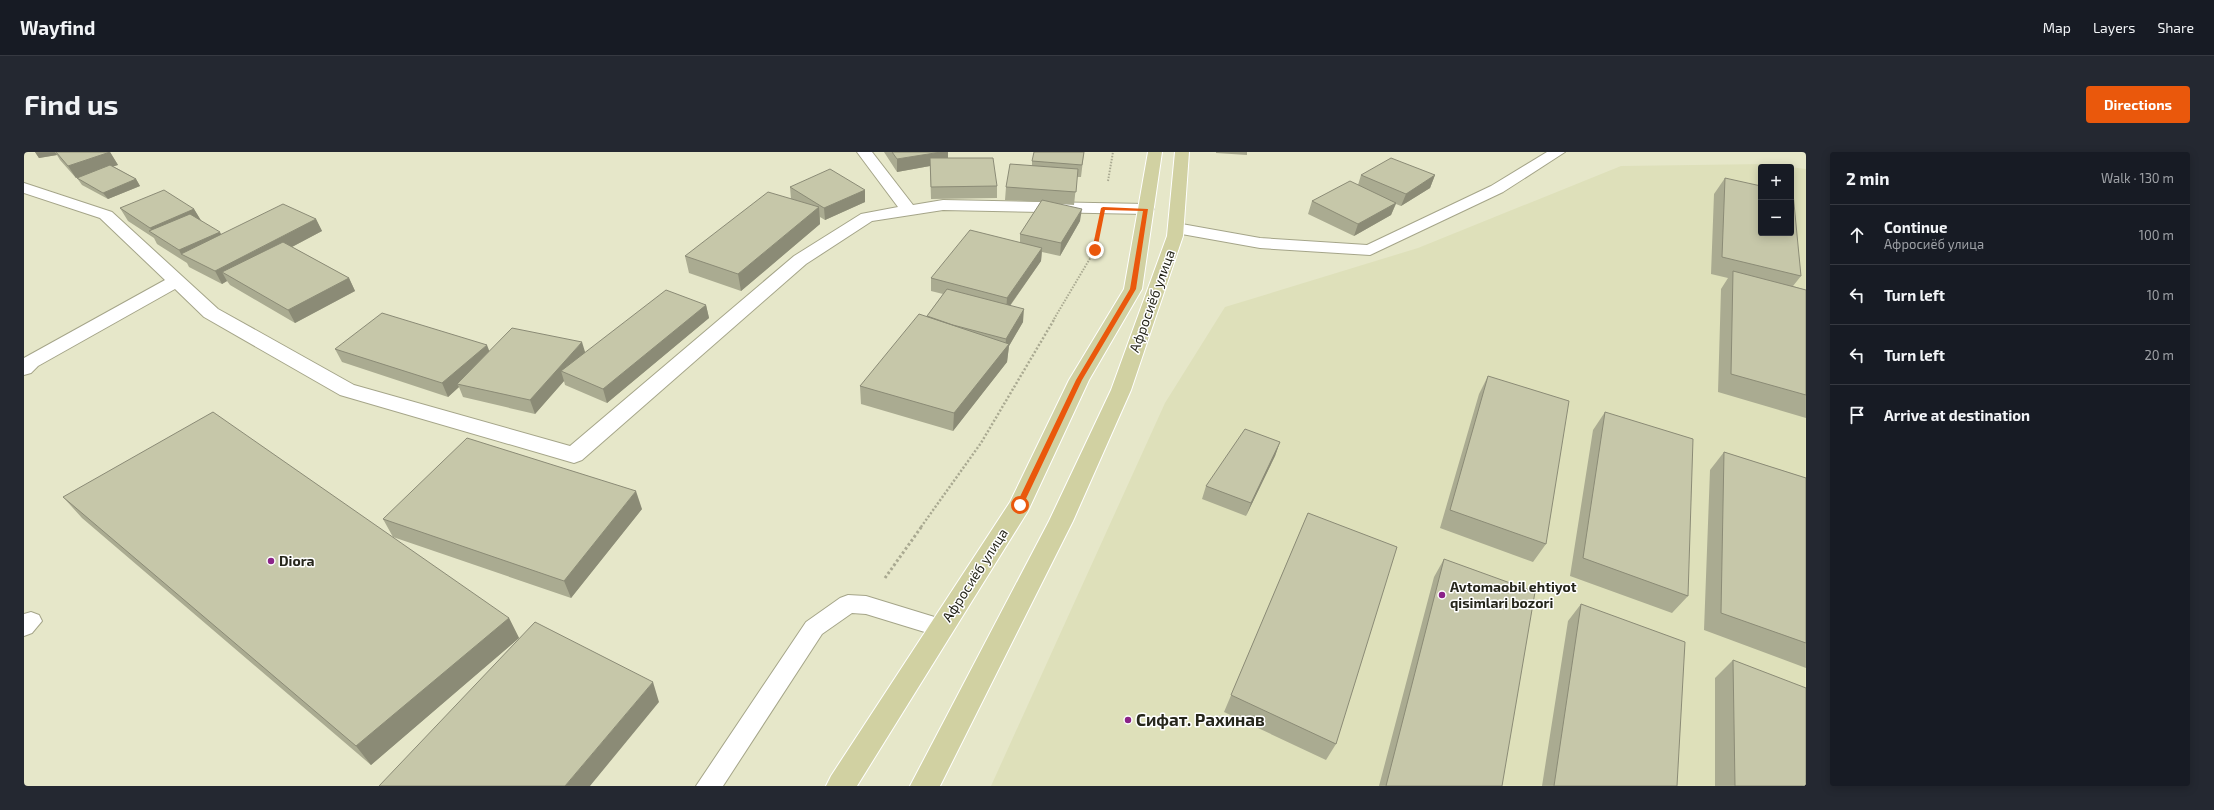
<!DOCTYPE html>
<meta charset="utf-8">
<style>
:root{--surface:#171b24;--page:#242831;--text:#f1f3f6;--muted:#9ea1a6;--line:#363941;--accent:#ea580c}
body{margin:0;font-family:"Exo 2",sans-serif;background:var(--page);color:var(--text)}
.controls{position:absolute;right:12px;top:12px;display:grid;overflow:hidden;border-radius:4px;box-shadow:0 2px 10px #0003}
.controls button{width:36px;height:36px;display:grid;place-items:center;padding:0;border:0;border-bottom:1px solid var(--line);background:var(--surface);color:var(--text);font:20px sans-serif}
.stop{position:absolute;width:12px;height:12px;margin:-9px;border:3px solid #ea580c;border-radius:50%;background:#fff}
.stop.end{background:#ea580c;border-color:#fff;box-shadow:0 1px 4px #0008}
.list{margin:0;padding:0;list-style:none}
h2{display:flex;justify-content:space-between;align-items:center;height:52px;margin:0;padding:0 16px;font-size:17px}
h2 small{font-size:13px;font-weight:400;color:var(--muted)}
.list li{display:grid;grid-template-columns:26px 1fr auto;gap:12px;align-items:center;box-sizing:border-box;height:60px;padding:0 16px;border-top:1px solid var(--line)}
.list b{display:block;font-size:15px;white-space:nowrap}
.list p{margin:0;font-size:13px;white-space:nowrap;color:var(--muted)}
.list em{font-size:13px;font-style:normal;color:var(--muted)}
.icon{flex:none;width:22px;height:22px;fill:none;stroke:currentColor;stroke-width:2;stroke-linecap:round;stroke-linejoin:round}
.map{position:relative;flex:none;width:1782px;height:634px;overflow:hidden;border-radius:4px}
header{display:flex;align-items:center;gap:24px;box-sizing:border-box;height:56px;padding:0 20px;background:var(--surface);border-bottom:1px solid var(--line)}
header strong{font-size:19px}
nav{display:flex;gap:22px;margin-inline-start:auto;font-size:14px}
.intro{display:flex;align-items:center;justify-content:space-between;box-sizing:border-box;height:96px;padding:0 24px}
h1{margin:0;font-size:28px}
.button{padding:10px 18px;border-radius:4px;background:var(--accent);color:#fff;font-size:14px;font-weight:700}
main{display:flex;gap:24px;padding:0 24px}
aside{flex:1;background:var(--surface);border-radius:4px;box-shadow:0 2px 10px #0003}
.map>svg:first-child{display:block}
.built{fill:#dee0ba;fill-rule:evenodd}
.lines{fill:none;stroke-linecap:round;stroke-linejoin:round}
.lane-casing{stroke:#a5a589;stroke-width:2}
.street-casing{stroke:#a5a589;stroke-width:2}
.primary-casing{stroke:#fff;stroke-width:2}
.path-far2{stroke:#a9a991;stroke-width:2;stroke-dasharray:1.5 1.5;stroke-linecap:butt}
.path-far1{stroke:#a9a991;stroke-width:2.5;stroke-dasharray:2 2;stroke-linecap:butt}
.path{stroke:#a9a991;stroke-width:3;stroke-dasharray:2.5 2.5;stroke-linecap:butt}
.lane{fill:#fff;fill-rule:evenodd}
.street{fill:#fff;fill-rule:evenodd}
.primary{fill:#d1d1a2;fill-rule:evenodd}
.wall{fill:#aaab91}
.shaded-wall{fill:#8b8b76}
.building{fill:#c6c7a9;stroke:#8b8b76}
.route{fill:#ea580c}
.poi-dot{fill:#8b2389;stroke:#fff;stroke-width:1.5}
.labels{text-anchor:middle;stroke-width:3;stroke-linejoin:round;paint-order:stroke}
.street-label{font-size:14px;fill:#26261b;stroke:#fff}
.poi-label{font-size:14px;font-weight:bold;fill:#26261b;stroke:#fff;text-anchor:start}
.near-poi-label{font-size:17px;font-weight:bold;fill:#26261b;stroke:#fff;text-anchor:start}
</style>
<header>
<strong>Wayfind</strong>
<nav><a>Map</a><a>Layers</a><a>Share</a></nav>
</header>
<div class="intro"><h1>Find us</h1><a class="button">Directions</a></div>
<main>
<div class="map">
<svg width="1782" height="634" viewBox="0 0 1782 634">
<rect width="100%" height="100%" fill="#e6e7c9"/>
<path class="built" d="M1742,12l40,5v617h-815l174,-383 60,-96 193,-59 203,-82zM1737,15h30v66h-30z"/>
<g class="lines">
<g class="lane-casing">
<path id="lane" d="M824,443l18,1 75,23 8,3 3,6 -3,6 -8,3 -75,-23 -14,-1 -30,21 -99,152h-27l110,-164 34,-24z
M7,460l8,3 3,6 -10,12 -8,3v-22z"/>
</g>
<g class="street-casing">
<path id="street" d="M833,0h15l41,53 30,-5 203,4 6,2 2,3 -2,3 -6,2 -203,-4 -71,11 -66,43 -224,196 -8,3 -234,-68 -136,-78 -29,-28 -137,77 -7,7 -7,2v-17l141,-78 -65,-62 -76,-25v-10l88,29 106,97 136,76 216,61 224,-190 67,-42 37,-7z
M1523,0h18l-62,40 -133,63 -110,-7 -84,-15 -6,-1 -2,-4 2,-4 6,-1 84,15 107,7 124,-59z"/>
</g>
<g class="primary-casing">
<path id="primary" d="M1124,0h14l-20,137 -53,91 -61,131 -171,275h-31l5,-10 179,-274 59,-122 55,-91z
M1151,0h14l-6,84 -52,154 -58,131 -133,265h-30l139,-265 62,-131 56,-154z"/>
</g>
<path class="path-far2" d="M1084,29l5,-29
M1030,167l41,-69 3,-15"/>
<path class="path-far1" d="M897,375l60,-84 74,-125"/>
<path class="path" d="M861,426l37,-52"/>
<use href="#lane" class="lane"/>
<use href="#street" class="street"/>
<use href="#primary" class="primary"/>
</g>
<path class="wall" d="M11,0h75l8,13 -5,1 23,13 4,7 -32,13 -26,-14 -5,-7 2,-1 -3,1 -16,-18 -3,-5 -18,3z
M860,0h64v6l49,28v12l-66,1 -1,-33 -33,6z
M1060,0l-3,25h-4l-3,28 -15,-1 21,17 -20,35 -18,-4 -1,9 -31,45 13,16 -14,24 -2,16 -54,69 -92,-27 -1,-18 67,-70 16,-22 -12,-3v-13l89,-35v-9l21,-32 -36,-2 1,-13 26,-21v-5z
M1192,0h31v3l-31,-2z
M1337,23h74l-5,13 -29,18 -5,-2 -5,11 -37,21 -46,-22 4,-13 46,-16z
M1701,26l76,98 -8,10 13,4v128l-88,-26 3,-103 7,-11 -17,-4 3,-80z
M766,35l75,3v12l-40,18 -5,-3v7l-79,67 -52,-18 -4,-17 106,-57z
M96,56l74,1 7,12 20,14 95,-16 6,12 -30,16 57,31 6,13 -60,32 -65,-38 -3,-4 -5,3 -33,-17 -2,-4 -30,-19 -3,-6 -26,-17z
M682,153l3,13 -102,85 -42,-18 -1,-4 -29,33 -72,-17 -4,-10 -11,10 -106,-35 -7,-13 250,4z
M1464,224l58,168 -13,18 -93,-34 39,-134z
M1581,260l83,184 -16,17 -102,-37 23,-146z
M1256,290l-5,14 -29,60 -44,-17 4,-13z
M1700,300l82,26v190l-102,-38 6,-160z
M39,345l446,121 10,20 -148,127 -289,-247z
M618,357l-71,89 -178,-61 -10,-18z
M1284,361l28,231 -10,16 -102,-48z
M1420,407l58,227h-123l55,-209z
M1557,452l96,182h-135l26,-165z
M1709,508l73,126h-91v-108z"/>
<path class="shaded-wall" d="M11,0h20l2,3 -18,3z
M86,0l8,13 -42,13 -8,-12z
M917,0h7v11l-18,-5v8l-33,6v-13z
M1411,23l-5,13 -29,18 5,-12z
M112,27l4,7 -32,13 -5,-6z
M841,38v12l-40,18 -1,-12z
M1372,51l-5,12 -37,21 4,-12z
M795,55l1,17 -79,67 -3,-17z
M170,57l8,13 -49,11 -3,-5z
M1058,57l-2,12 -20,35 1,-13z
M292,67l6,12 -89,47 -11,-6 5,9 -5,3 -7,-13z
M196,80l7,13 -46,9 -2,-4z
M1018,96l-1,13 -35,50 1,-13z
M325,126l6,13 -60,32 -7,-13z
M682,153l3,13 -102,85 -4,-14z
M1000,157l-1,13 -14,24 -2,16 -54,69 1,-18 51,-65 1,-9z
M558,190l4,13 -25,16 3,10 -29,33 -5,-14z
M463,193l5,13 -35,26 2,3 -11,10 -6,-14z
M1256,290l-5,14 -29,60 5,-13z
M612,339l6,18 -71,89 -7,-17z
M485,466l10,20 -148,127 -15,-19z
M629,530l6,20 -69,84h-25z"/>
<path class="building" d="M32,0h54l-42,14z
M868,0h49l-44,7z
M1010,0h50l-2,13 -50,-4z
M906,6h63l4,28 -66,1z
M1367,6l44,17 -29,19 -45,-19z
M986,12l68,5 -2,23 -70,-5z
M86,13l26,14 -33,14 -26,-15z
M806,17l35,21 -41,18 -34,-21z
M1701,26l36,8v47h30v-41l2,1 8,83 -79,-19z
M1326,29l46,22 -38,21 -46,-23z
M140,38l30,19 -44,19 -30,-20z
M744,40l51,15 -81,67 -53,-18z
M1018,48l40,9 -21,34 -41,-9z
M259,52l33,15 -101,52 -34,-17z
M166,62l30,18 -41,18 -30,-19z
M946,78l72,18 -35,50 -76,-20z
M259,90l66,36 -61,32 -66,-38z
M1709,119l73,19v105l-75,-21z
M923,137l77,20 -18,30 -53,-14 -26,-9z
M642,138l40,15 -103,84 -42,-18z
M358,161l105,32 -45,38 -107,-34z
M895,162l90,30 -55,69 -94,-27z
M488,176l70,14 -52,58 -73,-16z
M1464,224l81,25 -23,143 -96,-34z
M189,260l296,206 -153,128 -293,-249z
M1581,260l88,27 -5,157 -105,-38z
M1221,277l35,13 -29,61 -45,-17z
M443,286l169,53 -72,90 -181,-62z
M1700,300l82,26v165l-85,-30z
M1284,361l89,34 -61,197 -105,-49z
M1420,407l91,33 -33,194h-116z
M1557,452l104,38 -8,144h-123z
M511,470l118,60 -88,104h-186z
M1709,508l73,28v98h-71z"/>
<path class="route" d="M1079,55l45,2 -12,80 -54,91 -59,125 -3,3 -4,-3 60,-125 54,-91 13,-78 -38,-1 -8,40 -2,1 -3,-1 9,-42z"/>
<g class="poi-dot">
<circle cx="247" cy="409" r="4"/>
<circle cx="1418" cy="443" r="4"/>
<circle cx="1104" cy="568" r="4"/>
</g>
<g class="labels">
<g class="street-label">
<text transform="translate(1128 149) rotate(-70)" y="5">Афросиёб улица</text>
<text transform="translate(951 423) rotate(-57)" y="5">Афросиёб улица</text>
</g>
<g class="poi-label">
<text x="255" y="414">Diora</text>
<text x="1426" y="440">Avtomaobil ehtiyot<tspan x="1426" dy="16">qisimlari bozori</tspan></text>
</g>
<g class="near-poi-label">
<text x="1112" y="574">Сифат. Рахинав</text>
</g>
</g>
</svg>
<div class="controls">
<button>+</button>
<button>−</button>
</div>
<div class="stop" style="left:996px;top:353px"></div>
<div class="stop end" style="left:1071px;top:98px"></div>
</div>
<aside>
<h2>2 min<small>Walk · 130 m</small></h2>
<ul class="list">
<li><svg class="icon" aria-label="ahead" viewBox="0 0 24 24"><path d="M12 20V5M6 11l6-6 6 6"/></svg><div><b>Continue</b><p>Афросиёб улица</p></div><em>100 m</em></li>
<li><svg class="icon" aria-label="left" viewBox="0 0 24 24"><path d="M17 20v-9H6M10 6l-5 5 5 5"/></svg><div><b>Turn left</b></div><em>10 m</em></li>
<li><svg class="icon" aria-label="left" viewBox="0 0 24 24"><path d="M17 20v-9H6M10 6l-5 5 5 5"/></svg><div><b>Turn left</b></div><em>20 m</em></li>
<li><svg class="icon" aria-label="arrive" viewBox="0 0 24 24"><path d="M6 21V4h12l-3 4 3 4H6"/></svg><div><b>Arrive at destination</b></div></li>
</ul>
</aside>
</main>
